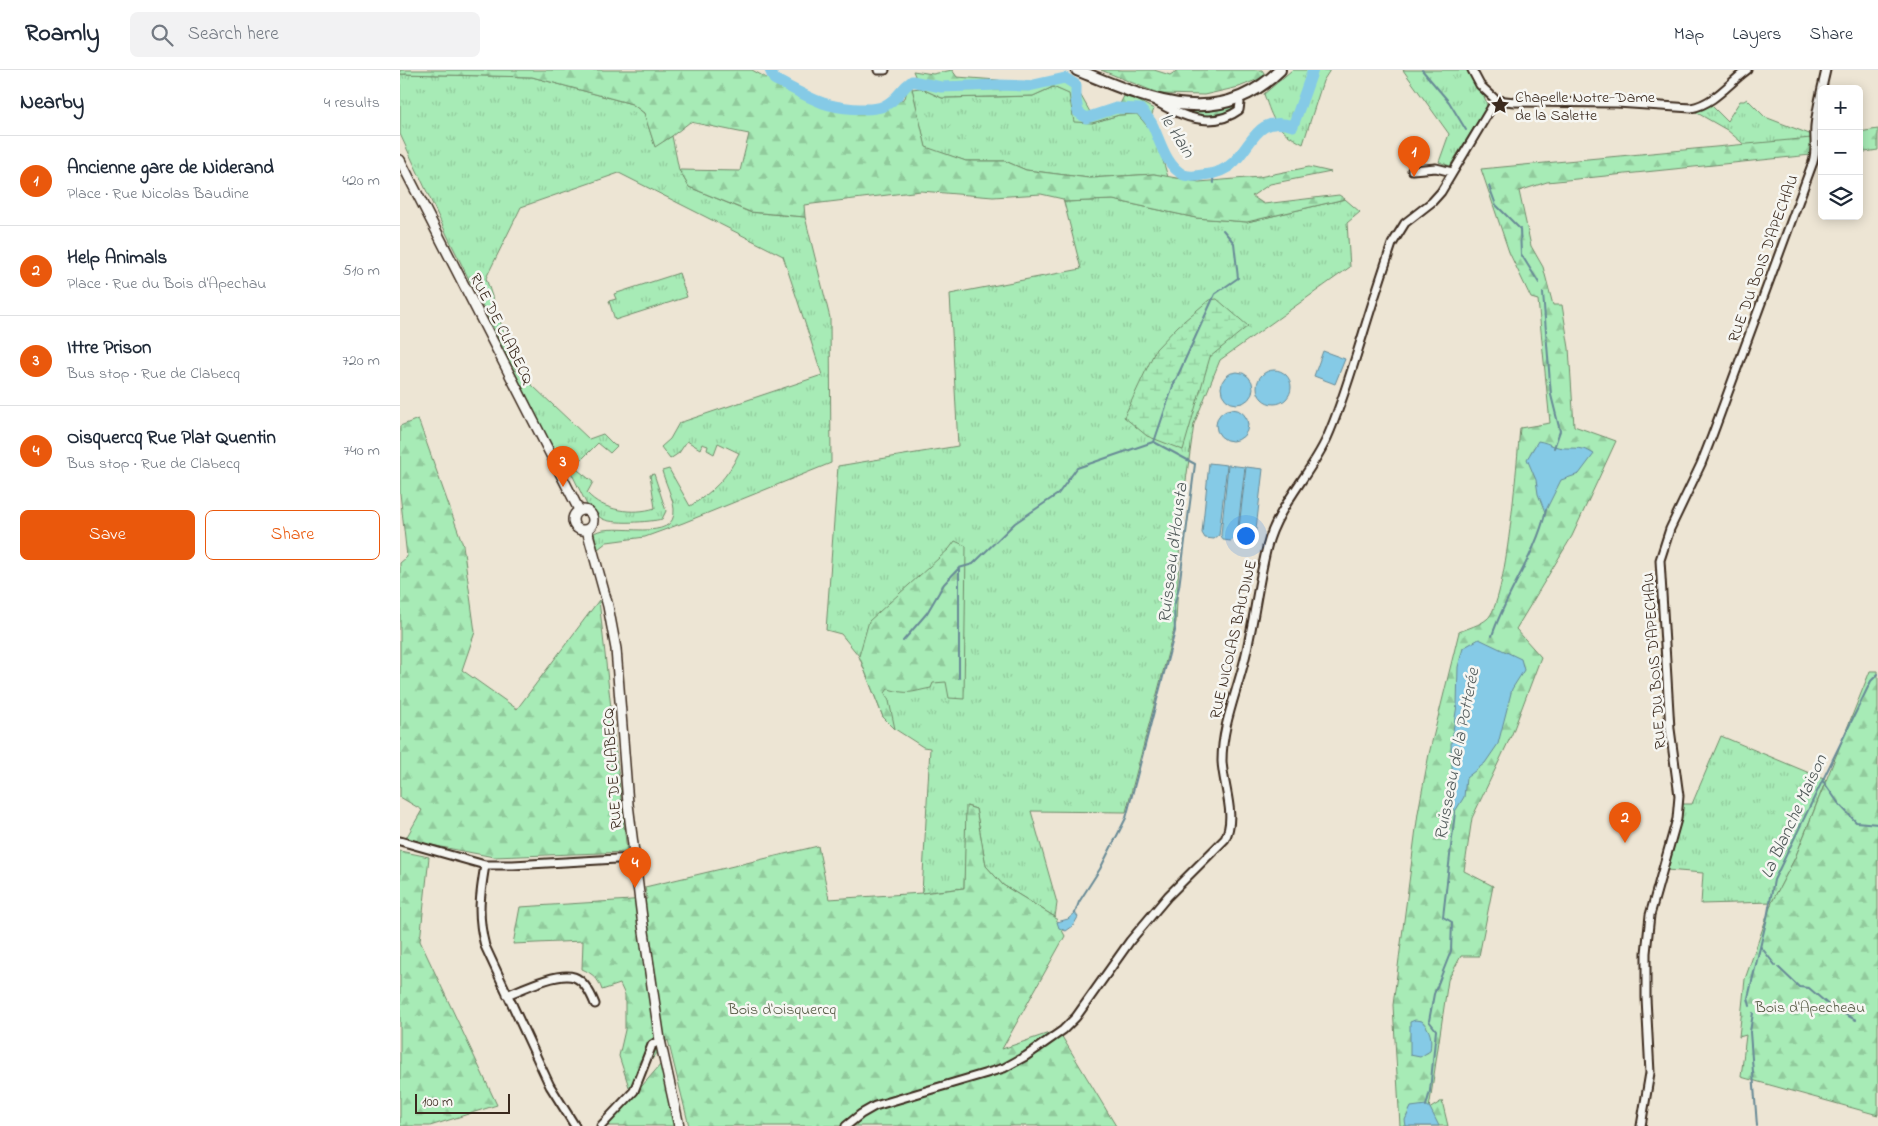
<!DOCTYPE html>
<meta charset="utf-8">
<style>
:root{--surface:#fff;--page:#f2f2f3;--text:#1f2937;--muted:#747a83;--line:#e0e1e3;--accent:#ea580c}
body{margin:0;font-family:"Indie Flower",sans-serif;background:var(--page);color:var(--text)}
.controls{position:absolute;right:15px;top:15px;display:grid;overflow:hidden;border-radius:8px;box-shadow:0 2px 12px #0003}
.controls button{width:45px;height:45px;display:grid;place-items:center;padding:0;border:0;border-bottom:1px solid var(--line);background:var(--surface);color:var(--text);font:25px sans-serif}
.scale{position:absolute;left:15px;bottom:12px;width:95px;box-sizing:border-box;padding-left:5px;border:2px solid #3b2a1e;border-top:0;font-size:14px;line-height:18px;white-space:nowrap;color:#3b2a1e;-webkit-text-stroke:4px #f6f6f2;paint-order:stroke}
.you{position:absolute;left:845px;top:465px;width:18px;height:18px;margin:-12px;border:4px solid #fff;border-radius:50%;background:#1a73e8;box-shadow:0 0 0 8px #1a73e833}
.badge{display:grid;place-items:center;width:32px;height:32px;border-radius:50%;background:var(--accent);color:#fff;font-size:16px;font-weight:700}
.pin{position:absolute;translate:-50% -41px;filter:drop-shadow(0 1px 2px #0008)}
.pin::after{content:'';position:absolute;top:26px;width:18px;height:15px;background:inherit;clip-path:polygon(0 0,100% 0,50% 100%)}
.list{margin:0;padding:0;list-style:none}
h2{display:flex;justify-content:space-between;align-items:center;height:65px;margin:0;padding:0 20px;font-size:21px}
h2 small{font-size:16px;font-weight:400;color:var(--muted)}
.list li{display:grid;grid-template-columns:32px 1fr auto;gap:15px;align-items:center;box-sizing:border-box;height:90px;padding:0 20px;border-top:1px solid var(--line)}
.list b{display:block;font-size:19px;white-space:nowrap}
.list p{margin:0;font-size:16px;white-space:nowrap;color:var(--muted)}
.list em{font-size:16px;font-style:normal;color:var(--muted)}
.actions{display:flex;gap:10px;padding:15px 20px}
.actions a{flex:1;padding:11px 0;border:1px solid var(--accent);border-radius:8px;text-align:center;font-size:18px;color:var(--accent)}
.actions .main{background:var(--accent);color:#fff}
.icon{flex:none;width:28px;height:28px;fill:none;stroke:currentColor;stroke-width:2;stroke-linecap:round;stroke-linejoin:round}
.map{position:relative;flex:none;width:1478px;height:1056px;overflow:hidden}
header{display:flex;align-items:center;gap:30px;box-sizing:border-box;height:70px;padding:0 25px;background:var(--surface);border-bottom:1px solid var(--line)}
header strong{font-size:24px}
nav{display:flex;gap:28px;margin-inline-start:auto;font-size:18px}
.search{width:350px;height:45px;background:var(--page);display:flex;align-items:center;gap:12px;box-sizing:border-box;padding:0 18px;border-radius:8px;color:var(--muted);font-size:19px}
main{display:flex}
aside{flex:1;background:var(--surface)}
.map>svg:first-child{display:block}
.grass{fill:url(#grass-tufts);stroke:#718a6a}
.forest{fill:url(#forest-firs);stroke:#718a6a}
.wetland{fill:url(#wetland-marsh);stroke:#718a6a}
.water{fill:#85cae6;stroke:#678a96}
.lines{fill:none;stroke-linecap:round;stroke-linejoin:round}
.stream{stroke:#678a96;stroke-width:2}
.river{stroke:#85cae6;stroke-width:11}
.minor-casing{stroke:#3b2a1e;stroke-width:11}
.tertiary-casing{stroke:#3b2a1e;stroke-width:12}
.secondary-casing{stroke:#3b2a1e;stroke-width:14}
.minor{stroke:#f6f6f2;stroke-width:7}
.tertiary{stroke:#f6f6f2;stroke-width:9}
.secondary{stroke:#f6f6f2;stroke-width:10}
.labels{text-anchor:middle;stroke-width:5;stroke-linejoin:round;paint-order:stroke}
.poi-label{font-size:16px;fill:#3b2a1e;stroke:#f6f6f2;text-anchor:start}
.street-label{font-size:16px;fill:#3b2a1e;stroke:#f6f6f2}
.park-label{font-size:16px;fill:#565a44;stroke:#f6f6f2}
.water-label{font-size:18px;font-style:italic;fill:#515a5a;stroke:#f6f6f2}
</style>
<header>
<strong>Roamly</strong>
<div class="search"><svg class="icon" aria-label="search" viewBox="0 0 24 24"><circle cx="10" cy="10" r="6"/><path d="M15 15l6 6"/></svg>Search here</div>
<nav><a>Map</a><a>Layers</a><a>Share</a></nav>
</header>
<main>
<aside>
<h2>Nearby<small>4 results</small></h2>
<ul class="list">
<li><span class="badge">1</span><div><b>Ancienne gare de Niderand</b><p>Place · Rue Nicolas Baudine</p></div><em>420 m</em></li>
<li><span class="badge">2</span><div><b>Help Animals</b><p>Place · Rue du Bois d'Apechau</p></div><em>510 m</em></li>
<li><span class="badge">3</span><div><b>Ittre Prison</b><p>Bus stop · Rue de Clabecq</p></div><em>720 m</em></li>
<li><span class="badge">4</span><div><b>Oisquercq Rue Plat Quentin</b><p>Bus stop · Rue de Clabecq</p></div><em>740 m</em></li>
</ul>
<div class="actions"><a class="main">Save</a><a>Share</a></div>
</aside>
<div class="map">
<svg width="1478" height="1056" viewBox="0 0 1478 1056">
<defs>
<pattern id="grass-tufts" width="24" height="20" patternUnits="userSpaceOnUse" patternTransform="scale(1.25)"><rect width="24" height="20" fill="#a7ebb6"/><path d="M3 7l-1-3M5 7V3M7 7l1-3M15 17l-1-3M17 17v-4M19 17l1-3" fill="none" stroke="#91ca9c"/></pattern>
<pattern id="forest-firs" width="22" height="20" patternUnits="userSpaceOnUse" patternTransform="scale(1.25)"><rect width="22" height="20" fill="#a7ebb6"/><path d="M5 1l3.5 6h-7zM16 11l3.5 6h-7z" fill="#91ca9c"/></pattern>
<pattern id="wetland-marsh" width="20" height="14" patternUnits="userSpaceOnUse" patternTransform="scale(1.25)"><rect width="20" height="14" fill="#a7ebb6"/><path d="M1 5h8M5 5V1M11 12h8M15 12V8" fill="none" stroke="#91ca9c"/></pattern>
</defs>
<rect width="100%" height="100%" fill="#ede5d4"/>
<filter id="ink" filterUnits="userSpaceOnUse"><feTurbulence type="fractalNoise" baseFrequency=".02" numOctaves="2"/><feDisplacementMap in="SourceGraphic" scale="10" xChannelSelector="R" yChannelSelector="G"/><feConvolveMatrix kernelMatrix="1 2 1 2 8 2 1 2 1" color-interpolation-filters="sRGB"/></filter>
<g filter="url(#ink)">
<path class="grass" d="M892,0h38l-7,11 -20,63c-27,-14 -30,-23 -39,-50z
M1003,0h66c4,16 15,18 18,36l-37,60 -11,-4 10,-28z
M0,4l132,3 100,27 12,9 11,33 17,-10 7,34 10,17 60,25 56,5 25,101 1,145 -148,60 -38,14 -38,5 -9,7 -4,-16c20,-12 83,12 80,-24 -1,-11 -9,-27 -12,-38l7,-2 21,37c22,-13 38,-29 49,-53l-21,-10 -4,11 -7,-4 1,-4 -6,-2 -2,5 -13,-8 -8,12 -9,6 -9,-12 9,-8 9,-16 143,-48 -39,-119 -164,-83 -98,34 -35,71 30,92 73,69 14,-5 11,11 3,1 -7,7 -12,-10 -24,24 19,15 -6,11c16,18 46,22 68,15l-5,-33 4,-1 12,37 -4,8c-11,3 -52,6 -61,-1 -6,-3 -8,-9 -14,-13l-19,-39 -8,-3 -113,-228 -47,-101z
M653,17l17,7 22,29 27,-8 18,-1 18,21 13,42 -14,-3 -65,4 -63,-8 -21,-9h-39l-40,-13 -14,-59 8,-1 22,10 53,-1 38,-1z
M1347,29l18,18 47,18v5l-65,7 -20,-17 -35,-20 18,-6 17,17 13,-20h4z
M945,129l15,13 -13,11 3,44 -130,93 -26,64 -13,92 -5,106 -50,190 -95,-1 26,92 -2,14 -52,-32 -17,-19 -10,-57 -9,-3 -3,82 -42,5 8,-145 -7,-1 -28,-18 -12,-12 -24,-61 -18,-22 -15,-4 12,-164 120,-20 -8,-152 131,-25 -17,-67 49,-2 83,18 51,4z
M279,203l8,24 -72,23 -6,-19 7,-2 -2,-5z
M1321,666l105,44 -31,78 -23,44 -71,2 2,-31 -37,-3c6,-21 17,-45 16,-66h10z"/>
<path class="forest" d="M0,0h352l55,30 71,11 27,-13 5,-18 16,67 40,14h39l21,9 63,8 65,-4 45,8 60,-5 50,-10 22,5 -61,12 -18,12 12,8 75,-9 6,4 -98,23 -51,-4 -83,-18 -49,2 -1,-3 -22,-5 -48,3 -72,-6 -117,14 1,12 -55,-5 -61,-25 -10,-17 61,1 9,-37 -59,-12 -18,14 -17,11 -11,-34 -12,-9 -100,-27 -132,-3z
M552,0l5,7 40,3 27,4 15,-2 18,-6 18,9 15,27 30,-8 5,-10 29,15 -3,8 6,9 -2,9 -18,-21 -18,1 -27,8 -18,-1 -5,-28 -16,-7 -20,9 -91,2 -22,-10 -7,-17 20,3z
M701,0h53l16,5 8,-5h84l4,6 -27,11 -35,8 -44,-1z
M838,34v4c-15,11 -31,10 -49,6v-3h11z
M1478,59v21l-19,3v-21z
M1422,67v22l-5,1 -6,-5 -264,27 -28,9 12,55 12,21 10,38h9l7,43 5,78 42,15 -44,95 -56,93 25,28 -29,77 -40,84 -8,53 29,15 -14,70h-18l-13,24 -19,129 13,-8 6,25h-48l-7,-121 25,-192 11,-59 30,-122c9,-4 21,-7 28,-13 20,-15 30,-160 33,-191l30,-5 -12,-123 -7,-2 -22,-46 -28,-83z
M18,349l45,126 12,87 -13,38 55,39 82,-109 28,252 -133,5 -89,-17 17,-30 -22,-13v-234l7,-6 -7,-64v-67z
M555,471l11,5 -2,153 -15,-1 -3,-16 -13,1 -2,5c-21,4 -21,7 -43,1l-3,4 4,8 6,28 -12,-12 -24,-61 10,-35 80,-72z
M1470,601h8v444l-137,-38 5,-42 -7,2 6,-58 27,-77 23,-44z
M566,736l10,3 10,57 17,19 52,32 10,19 -63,113 56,-19 58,96h-427l-21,-86 -39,47 -10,-31 6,-26v-35l-5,-11 -18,6c-4,-12 -9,-16 -20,-21l1,-28 -70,3 7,-37 127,-8 -2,-12 173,-41 11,53 93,-6 42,-5z
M0,781l29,6 -9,84 77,164 -67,21h-30z
M261,994l16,62h-76l34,-32z"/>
<path class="wetland" d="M817,229l31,27 -38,31 -27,93 -36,-14 -23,-19 32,-68 22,-23 31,-26z"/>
<path class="water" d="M923,281l22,8 -10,25 -21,-8z
M857 317a17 17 0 1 1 34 0a17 17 0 1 1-34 0Z
M821 318a16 16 0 1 1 32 0a16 16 0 1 1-32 0Z
M816 355a16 16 0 1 1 32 0a16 16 0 1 1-32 0Z
M1138,371c7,1 10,3 16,5 15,5 25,-2 40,8l-15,20 -18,6 -16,32 -7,-18 -2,-14 -9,-21z
M809,393l18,2 -8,70 -5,4 -9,-1 -3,-5z
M828,395l17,2 -8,69 -6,5 -8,-1 -2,-5z
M846,397l17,2 -8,69 -5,5 -9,-1 -3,-6z
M1079,569l42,20 3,11 -12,19 -14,55 -13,19 -19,15 -2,19 -10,16 -3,-69 6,-39 1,-38 5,-19z
M675,843l3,4 -5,9 -7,5 -7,-3 -2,-6 11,-3z
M1015,950l7,1c9,10 10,17 8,30l-10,6 -10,-2v-33z
M1026,1035l4,3 9,18h-33l-1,-6 6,-13z"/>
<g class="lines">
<path class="stream" d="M1022,0l27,32 17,28
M812,105l2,8
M1089,116l7,19 24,24 1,25 18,29
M1143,223l8,102 9,36 -6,17
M1092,566c14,-43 44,-81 54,-126
M503,571l24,-28 17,-29 15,-16
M559,608v-110l14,-4 42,-41 43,-29 19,-26 76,-26
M1423,711l16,23 17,18 22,2
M675,843l4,-11 21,-33 26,-51 49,-187 -1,-25 5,-19 16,-123 -41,-22 19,-56 42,-92 23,-16 -4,-35 -11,-13
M1361,877l14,18
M1378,897l21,20 10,1 22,19 25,13
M1350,936l-2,-8 19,-80 7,-38 97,-199 7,-7
M1353,943l-3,19 7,94
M1026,1036l4,-15 6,-61 -7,-9 5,-27 17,-43 1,-29 -9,-5 12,-105"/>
<path class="river" d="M370,0l4,9c16,8 32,18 49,24 14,5 47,9 61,3 16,-8 15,-16 28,-25l29,6 57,-2 31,1 36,-8 11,7v14l2,13 8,6 30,-10 24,1c4,5 9,9 12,15 8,16 14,43 32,51 6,2 14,1 19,0 12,-1 23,-5 31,-13 20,-20 23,-47 59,-36l20,-56"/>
<g class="minor-casing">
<path id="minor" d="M478,0h7
M1072,0l8,15 16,15
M1096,30l19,2 102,1 74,5c23,-4 38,-25 56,-38
M755,31c25,15 57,29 84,9l1,-7 -2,-6
M1012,100l24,-2 16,4
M0,771l85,24h28l121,-7
M85,795c-5,30 -8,50 0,81l65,140 25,40
M107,925c15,-6 50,-23 67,-18 11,4 17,17 21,27
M201,1056l33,-35 18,-46 8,-5
M446,1056l15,-12 14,-8 129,-38 22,-12 37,-26 13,-13 54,-76 38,-45 57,-57c12,-23 -2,-53 -3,-78 0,-36 15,-69 23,-103 9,-37 13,-75 22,-111 10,-40 43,-72 60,-109 15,-34 25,-69 36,-104 9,-30 19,-60 29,-90l13,-21 27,-21 9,-10 55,-92
M1241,1056l9,-53 -4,-75v-45l4,-38 27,-96 2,-23 -9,-67 -10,-169 10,-31 31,-65 11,-28 101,-274c4,-13 1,-24 2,-36 2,-19 7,-38 11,-56"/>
</g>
<g class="tertiary-casing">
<path id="tertiary" d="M0,90l179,350
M173 450a10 10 0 1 1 20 0a10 10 0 1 1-20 0Z
M187,460l21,76 8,43 12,155 14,114 18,122 19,86"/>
</g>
<g class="secondary-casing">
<path id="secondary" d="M677,0c69,28 139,63 203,0"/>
</g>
<use href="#minor" class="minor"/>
<use href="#tertiary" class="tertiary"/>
<use href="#secondary" class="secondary"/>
</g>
</g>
<defs>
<g id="sight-bare" transform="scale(1.5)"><path d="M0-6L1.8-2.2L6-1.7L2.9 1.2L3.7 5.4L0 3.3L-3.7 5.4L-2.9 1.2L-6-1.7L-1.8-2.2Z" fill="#3b2a1e" stroke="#f6f6f2" stroke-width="2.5" paint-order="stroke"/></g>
</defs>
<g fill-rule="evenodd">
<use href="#sight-bare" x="1100" y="35"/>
</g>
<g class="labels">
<g class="poi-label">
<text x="1115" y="32">Chapelle Notre-Dame<tspan x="1115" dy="18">de la Salette</tspan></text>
</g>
<g class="street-label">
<text transform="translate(1362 188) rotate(-70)" y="6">RUE DU BOIS D'APECHAU</text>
<text transform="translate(103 258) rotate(63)" y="6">RUE DE CLABECQ</text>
<text transform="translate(832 569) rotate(-77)" y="6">RUE NICOLAS BAUDINE</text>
<text transform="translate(1253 591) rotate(-94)" y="6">RUE DU BOIS D'APECHAU</text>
<text transform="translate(211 699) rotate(-94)" y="6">RUE DE CLABECQ</text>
</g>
<g class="park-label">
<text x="1410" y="942">Bois d'Apecheau</text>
<text x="382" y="944">Bois d'Oisquercq</text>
</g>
<g class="water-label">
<text transform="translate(778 65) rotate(58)" y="6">le Hain</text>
<text transform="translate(772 483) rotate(-83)" y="6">Ruisseau d'Housta</text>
<text transform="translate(1056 684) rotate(-79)" y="6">Ruisseau de la Potterée</text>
<text transform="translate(1393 746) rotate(-65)" y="6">La Blanche Maison</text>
</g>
</g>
</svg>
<div class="controls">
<button>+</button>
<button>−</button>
<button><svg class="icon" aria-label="layers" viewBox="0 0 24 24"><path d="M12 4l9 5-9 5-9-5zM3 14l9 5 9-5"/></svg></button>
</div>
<div class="scale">100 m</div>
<div class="you"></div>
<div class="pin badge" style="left:1014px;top:107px">1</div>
<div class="pin badge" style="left:1225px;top:773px">2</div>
<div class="pin badge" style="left:163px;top:417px">3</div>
<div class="pin badge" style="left:235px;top:818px">4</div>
</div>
</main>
